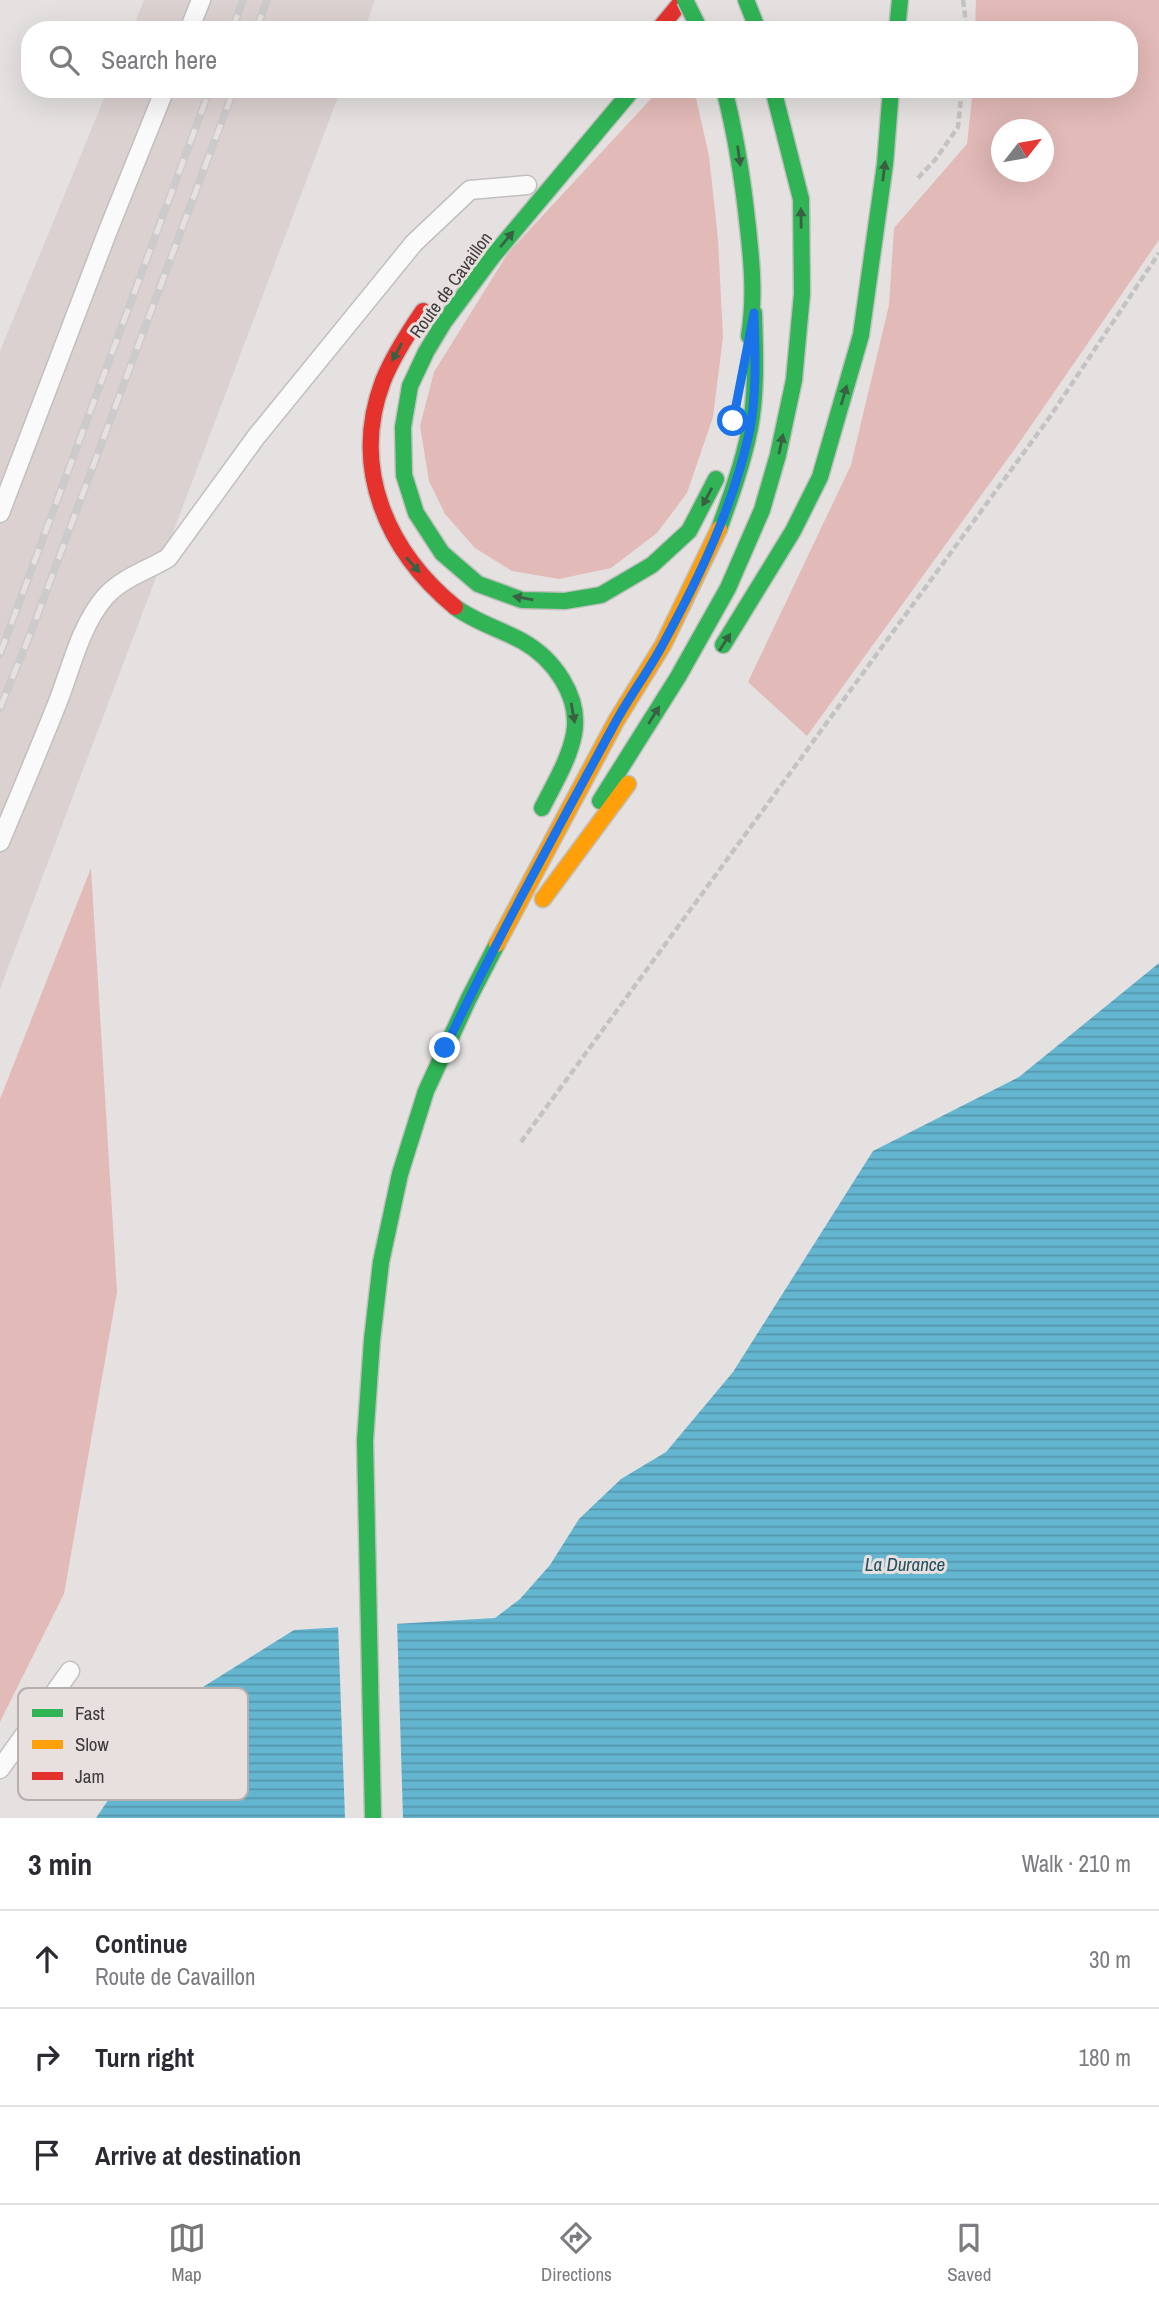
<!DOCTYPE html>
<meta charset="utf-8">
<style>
:root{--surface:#fff;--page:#f2f2f3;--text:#2b2b33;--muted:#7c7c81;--line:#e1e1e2;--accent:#797676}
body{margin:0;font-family:"Archivo Narrow",sans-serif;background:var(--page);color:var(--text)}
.compass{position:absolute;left:991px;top:119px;width:63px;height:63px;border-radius:50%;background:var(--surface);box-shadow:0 7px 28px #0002;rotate:59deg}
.stop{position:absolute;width:21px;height:21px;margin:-16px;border:5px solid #1a73e8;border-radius:50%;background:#fff}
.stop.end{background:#1a73e8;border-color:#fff;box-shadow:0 2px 7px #0008}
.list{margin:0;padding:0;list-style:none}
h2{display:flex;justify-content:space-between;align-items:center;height:91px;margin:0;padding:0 28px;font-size:30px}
h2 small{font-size:23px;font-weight:400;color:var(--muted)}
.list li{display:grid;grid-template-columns:46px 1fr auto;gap:21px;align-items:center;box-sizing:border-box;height:98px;padding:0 28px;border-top:2px solid var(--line)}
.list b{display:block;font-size:26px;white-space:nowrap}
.list p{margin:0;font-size:23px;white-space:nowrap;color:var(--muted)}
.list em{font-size:23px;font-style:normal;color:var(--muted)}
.icon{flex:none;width:38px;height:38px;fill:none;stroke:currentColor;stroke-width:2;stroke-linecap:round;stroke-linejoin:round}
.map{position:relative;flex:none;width:1159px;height:1818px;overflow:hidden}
.search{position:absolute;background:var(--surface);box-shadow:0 7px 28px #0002;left:21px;right:21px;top:21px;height:77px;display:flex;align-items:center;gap:18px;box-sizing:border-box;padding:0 24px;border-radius:28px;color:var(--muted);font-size:26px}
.sheet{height:385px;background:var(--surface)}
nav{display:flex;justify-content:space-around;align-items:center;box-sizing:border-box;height:98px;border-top:2px solid var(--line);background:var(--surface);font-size:19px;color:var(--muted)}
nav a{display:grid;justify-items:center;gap:4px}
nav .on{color:var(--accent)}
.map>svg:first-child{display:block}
.built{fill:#dcd1d1}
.green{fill:#e2bab7;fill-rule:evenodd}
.water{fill:url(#water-rules)}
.pier{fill:#e5e1e1}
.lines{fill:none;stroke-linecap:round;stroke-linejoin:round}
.lane-casing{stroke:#c2bfbf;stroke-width:21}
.fast-casing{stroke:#c2bfbf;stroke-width:19}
.slow-casing{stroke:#c2bfbf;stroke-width:19}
.jam-casing{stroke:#c2bfbf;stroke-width:19}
.path{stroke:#c4c3c3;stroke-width:4.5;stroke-dasharray:7 3.5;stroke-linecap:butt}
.lane{stroke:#fbfafa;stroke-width:18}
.fast{stroke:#30b455;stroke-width:16}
.slow{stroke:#ff9f0a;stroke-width:16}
.jam{stroke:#e5322d;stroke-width:16}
.rail-casing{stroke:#cccbcb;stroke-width:8}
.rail{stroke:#e7e0df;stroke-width:5;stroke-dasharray:16;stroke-linecap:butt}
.fast-bridge-casing{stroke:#c2bfbf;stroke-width:19;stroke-linecap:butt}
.fast-bridge{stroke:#30b455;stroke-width:16}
.oneway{fill:#3a6044}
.route{stroke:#1a73e8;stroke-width:9}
.labels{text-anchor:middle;stroke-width:6;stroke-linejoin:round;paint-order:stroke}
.street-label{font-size:18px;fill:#3f3c3c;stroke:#e7e0df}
.water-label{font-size:19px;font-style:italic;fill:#225161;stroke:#e7e0df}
.key{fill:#e7e0df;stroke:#b5afae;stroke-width:2}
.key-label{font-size:19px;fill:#3f3c3c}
</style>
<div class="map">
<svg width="1159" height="1818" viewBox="0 0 1159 1818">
<defs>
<pattern id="water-rules" width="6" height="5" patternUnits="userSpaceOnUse" patternTransform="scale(1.75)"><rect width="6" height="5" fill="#64b6d0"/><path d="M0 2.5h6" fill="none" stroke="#5495aa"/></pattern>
</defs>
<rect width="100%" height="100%" fill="#e5e1e1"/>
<path class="built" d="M144,0h231l-11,30h-232z
M108,89h233l-341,900v-638z"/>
<path class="green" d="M976,0h183v240l-140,203 -212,293 -59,-54 103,-217 38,-160 5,-77 73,-84 6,-55h156v-59h-154zM1002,130h42v42h-42z
M660,89h34l15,67 9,83 5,98 -10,80 -26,76 -30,40 -46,35 -52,11 -47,-8 -37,-23 -30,-34 -16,-33 -9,-55 14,-54 74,-119z
M91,868l26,424 -53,302 -64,128v-623z"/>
<path class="water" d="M1159,963v855h-1063l75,-111 123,-77 201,-12 25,-19 30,-34 29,-46 42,-40 45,-27 67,-80 140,-221 146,-74z"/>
<path class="pier" d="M397,1620l6,198h-58l-7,-194z"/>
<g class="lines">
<g class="lane-casing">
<path id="lane" d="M189,30l12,-30
M0,513l107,-280 58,-144
M0,842c20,-48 40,-95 59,-143 13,-34 22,-74 46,-102 17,-19 41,-26 63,-39l88,-121 158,-194 56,-53 57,-5
M0,1769l70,-98"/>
</g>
<g class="fast-casing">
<path id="fast" d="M746,0l12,30
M897,30l3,-30
M633,89l-140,167 -49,66 -18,30 -16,34 -7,41 1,48 12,38 26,40 36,31 44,16 43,1 36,-6 51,-30 37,-34 27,-52
M724,89c12,46 19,92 24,139 4,36 7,72 1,108
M719,529c12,-33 24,-66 31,-101 7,-37 5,-77 4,-115
M455,607c20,15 45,22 67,34 31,17 59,55 52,93 -5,26 -20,50 -32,74
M723,645l70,-114 27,-54 41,-142 24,-171 6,-75
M600,801l78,-124 50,-89 34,-78 16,-55 16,-75 8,-86 -1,-95 -28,-110
M373,1818l-8,-377 7,-101 9,-78 19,-88 26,-83 43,-93 28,-54"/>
</g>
<g class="slow-casing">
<path id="slow" d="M543,899l85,-115
M497,944l119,-223 47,-76 56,-116"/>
</g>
<g class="jam-casing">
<path id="jam" d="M658,30l25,-30
M423,311c-15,22 -30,45 -40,70 -33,87 4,170 72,226"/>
</g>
<path class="path" d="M963,0l4,30
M918,178l17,-18 23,-33 4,-38
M521,1142l528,-724 110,-165"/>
<use href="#lane" class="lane"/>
<use href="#fast" class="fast"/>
<use href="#slow" class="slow"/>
<use href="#jam" class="jam"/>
<g class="rail-casing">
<path id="rail" d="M232,30l11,-30
M256,30l11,-30
M0,654l210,-565
M0,708l33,-81 201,-538"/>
</g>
<use href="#rail" class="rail"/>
<g class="fast-bridge-casing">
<path id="fast-bridge" d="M685,0l15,30"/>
</g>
<use href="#fast-bridge" class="fast-bridge"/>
</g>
<defs><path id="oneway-solid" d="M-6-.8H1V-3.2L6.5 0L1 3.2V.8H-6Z" transform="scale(1.75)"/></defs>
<g class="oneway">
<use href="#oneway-solid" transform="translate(739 156) rotate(82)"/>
<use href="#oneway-solid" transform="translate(884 171) rotate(-83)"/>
<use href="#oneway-solid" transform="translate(801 218) rotate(-91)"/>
<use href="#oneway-solid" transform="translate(507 239) rotate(-50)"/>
<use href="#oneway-solid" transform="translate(397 352) rotate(119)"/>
<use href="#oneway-solid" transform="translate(844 395) rotate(-74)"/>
<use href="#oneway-solid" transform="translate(781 444) rotate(-78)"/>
<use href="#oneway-solid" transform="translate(707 497) rotate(118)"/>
<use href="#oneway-solid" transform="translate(413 565) rotate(48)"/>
<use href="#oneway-solid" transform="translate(523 598) rotate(-170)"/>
<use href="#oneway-solid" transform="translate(725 642) rotate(-57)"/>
<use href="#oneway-solid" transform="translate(573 713) rotate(80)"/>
<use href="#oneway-solid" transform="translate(654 715) rotate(-58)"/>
</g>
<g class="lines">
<path class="route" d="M445,1048c52,-109 111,-216 169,-323 15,-28 34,-53 49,-81 37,-68 71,-139 87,-215 7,-38 5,-78 4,-116l-21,108"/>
</g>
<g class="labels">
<g class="street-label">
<text transform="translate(451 285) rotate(-54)" y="6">Route de Cavaillon</text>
</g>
<g class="water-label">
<text x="905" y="1571">La Durance</text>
</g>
</g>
<rect x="18" y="1688" width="230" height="112" rx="10" class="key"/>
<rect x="32" y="1709" width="31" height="8" fill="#30b455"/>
<rect x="32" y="1740" width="31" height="9" fill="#ff9f0a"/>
<rect x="32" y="1772" width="31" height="8" fill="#e5322d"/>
<g class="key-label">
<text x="75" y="1720">Fast</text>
<text x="75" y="1751">Slow</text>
<text x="75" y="1783">Jam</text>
</g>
</svg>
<svg class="compass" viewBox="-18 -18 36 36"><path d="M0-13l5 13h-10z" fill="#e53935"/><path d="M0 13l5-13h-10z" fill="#7c7c81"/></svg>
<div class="stop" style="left:733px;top:421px"></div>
<div class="stop end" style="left:445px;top:1048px"></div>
<div class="search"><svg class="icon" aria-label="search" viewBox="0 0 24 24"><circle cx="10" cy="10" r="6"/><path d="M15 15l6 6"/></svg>Search here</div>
</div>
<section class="sheet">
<h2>3 min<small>Walk · 210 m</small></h2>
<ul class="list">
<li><svg class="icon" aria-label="ahead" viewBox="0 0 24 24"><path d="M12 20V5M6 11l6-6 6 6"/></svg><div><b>Continue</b><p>Route de Cavaillon</p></div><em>30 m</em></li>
<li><svg class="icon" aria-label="right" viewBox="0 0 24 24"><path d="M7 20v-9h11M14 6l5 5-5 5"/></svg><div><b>Turn right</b></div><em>180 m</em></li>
<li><svg class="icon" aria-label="arrive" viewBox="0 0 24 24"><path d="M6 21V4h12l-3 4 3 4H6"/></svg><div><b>Arrive at destination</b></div></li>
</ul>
</section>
<nav>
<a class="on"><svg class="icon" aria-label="map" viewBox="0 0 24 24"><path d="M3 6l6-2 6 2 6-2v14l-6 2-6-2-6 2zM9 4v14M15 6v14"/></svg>Map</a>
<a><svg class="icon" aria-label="directions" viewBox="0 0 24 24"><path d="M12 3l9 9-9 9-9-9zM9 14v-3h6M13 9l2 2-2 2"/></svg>Directions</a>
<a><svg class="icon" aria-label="saved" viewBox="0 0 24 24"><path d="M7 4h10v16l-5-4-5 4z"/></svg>Saved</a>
</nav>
